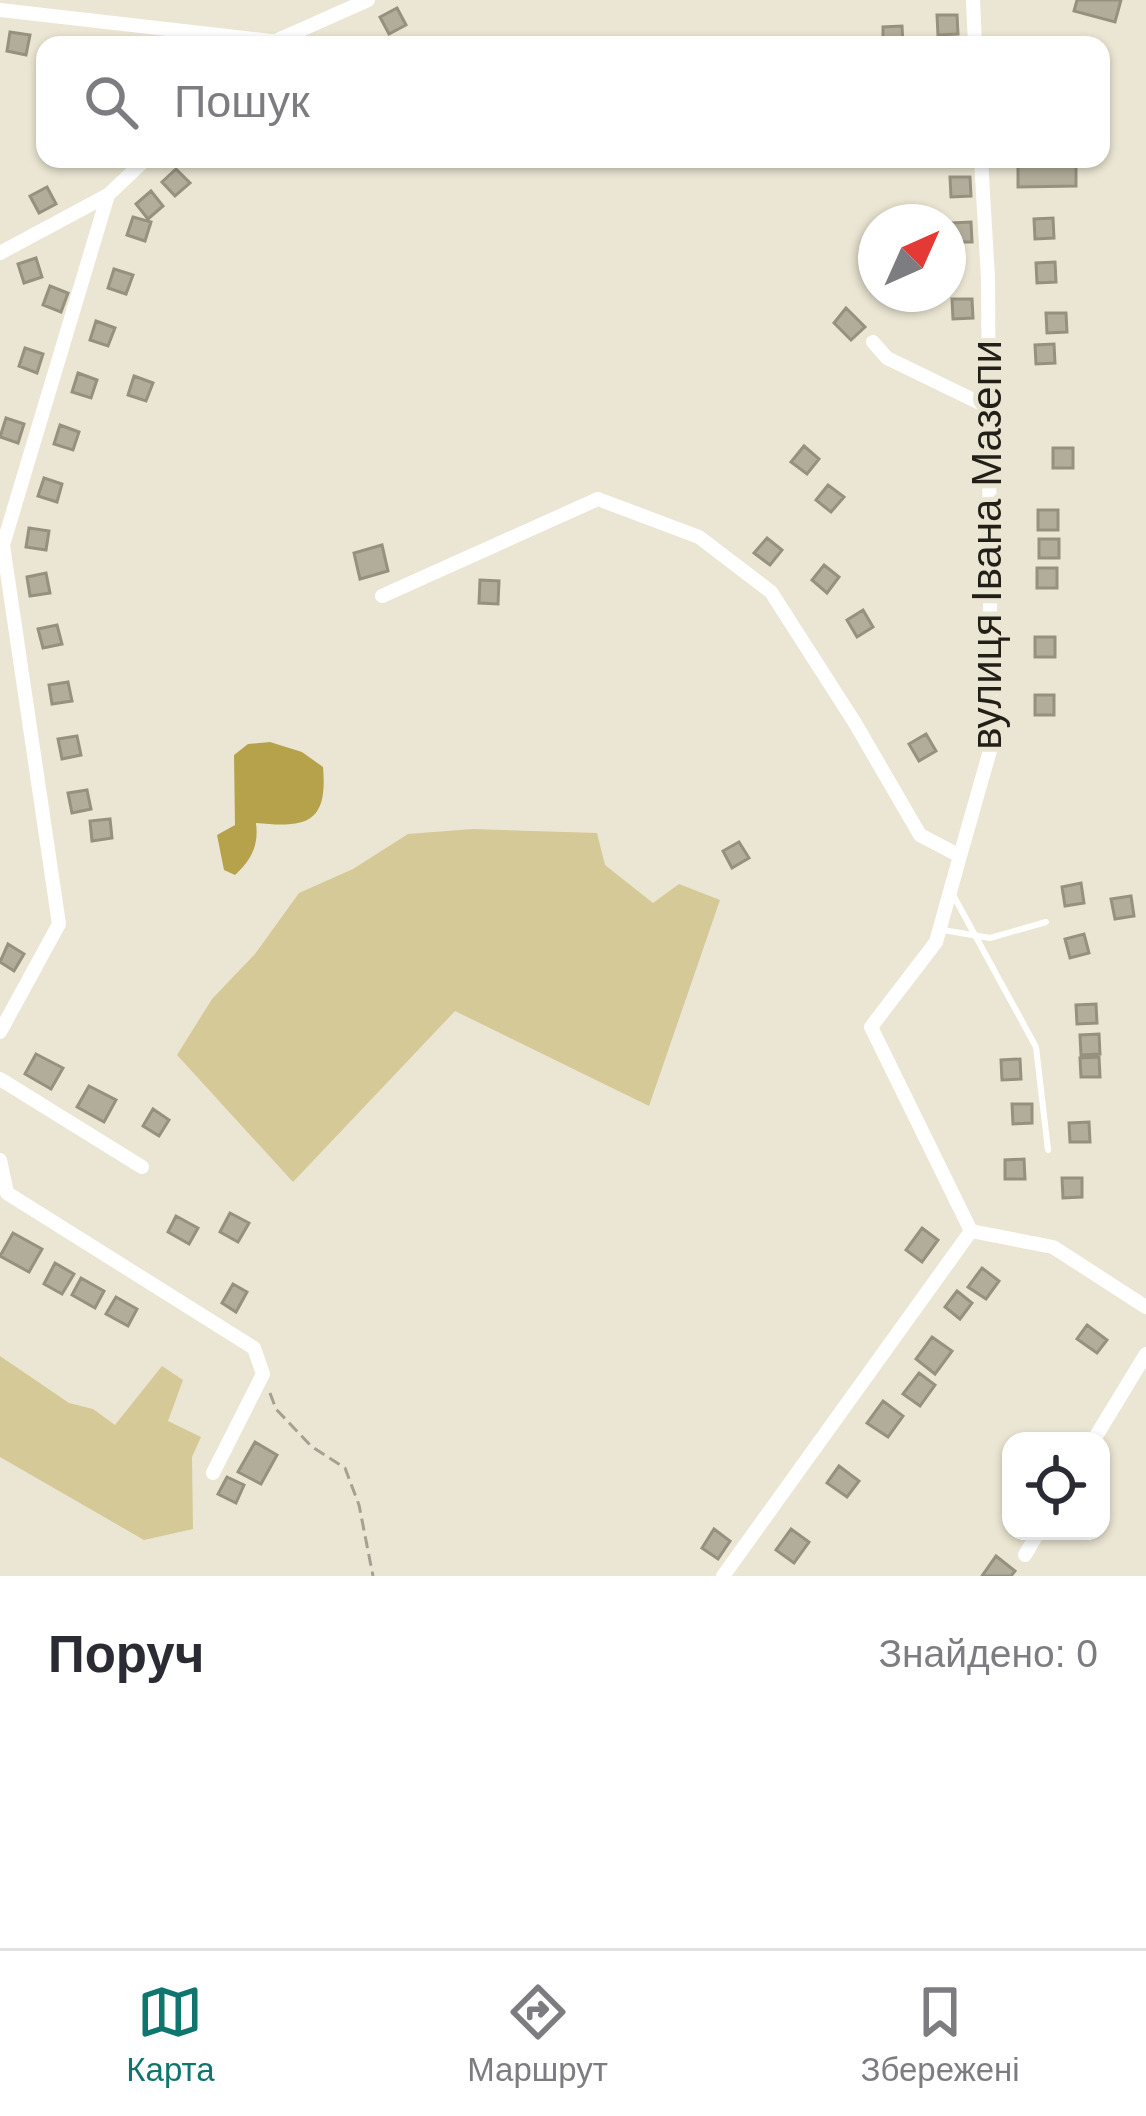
<!DOCTYPE html>
<html lang="uk">
<meta charset="utf-8">
<style>
:root{--surface:#fff;--page:#f2f2f3;--text:#2b2b33;--muted:#7c7c81;--line:#e1e1e2;--accent:#0f766e}
body{margin:0;font-family:Arial,sans-serif;background:var(--page);color:var(--text)}
.controls{position:absolute;right:36px;bottom:36px;display:grid;overflow:hidden;border-radius:24px;box-shadow:0 3px 9px #0004}
.controls button{width:108px;height:108px;display:grid;place-items:center;padding:0;border:0;border-bottom:3px solid var(--line);background:var(--surface);color:var(--text);font:60px sans-serif}
.compass{position:absolute;left:858px;top:204px;width:108px;height:108px;border-radius:50%;background:var(--surface);box-shadow:0 3px 9px #0004;rotate:45deg}
.list{margin:0;padding:0;list-style:none}
h2{display:flex;justify-content:space-between;align-items:center;height:156px;margin:0;padding:0 48px;font-size:51px}
h2 small{font-size:39px;font-weight:400;color:var(--muted)}
.icon{flex:none;width:66px;height:66px;fill:none;stroke:currentColor;stroke-width:2;stroke-linecap:round;stroke-linejoin:round}
.map{position:relative;flex:none;width:1146px;height:1576px;overflow:hidden}
.search{position:absolute;background:var(--surface);box-shadow:0 3px 9px #0004;left:36px;right:36px;top:36px;height:132px;display:flex;align-items:center;gap:30px;box-sizing:border-box;padding:0 42px;border-radius:24px;color:var(--muted);font-size:45px}
.sheet{height:372px;background:var(--surface)}
nav{display:flex;justify-content:space-around;align-items:center;box-sizing:border-box;height:168px;border-top:3px solid var(--line);background:var(--surface);font-size:33px;color:var(--muted)}
nav a{display:grid;justify-items:center;gap:6px}
nav .on{color:var(--accent)}
.map>svg:first-child{display:block}
.green{fill:#d5c997}
.water{fill:#b7a24c}
.building{fill:#b2ad9a;stroke:#96917f;stroke-width:3}
.lines{fill:none;stroke-linecap:round;stroke-linejoin:round}
.path{stroke:#a5a192;stroke-width:3;stroke-dasharray:12 6;stroke-linecap:butt}
.service{stroke:#fff;stroke-width:6}
.minor{stroke:#fff;stroke-width:14}
.labels{text-anchor:middle;stroke-width:10;stroke-linejoin:round;paint-order:stroke}
.street-label{font-size:42px;fill:#211f18;stroke:#ebe6d3}
</style>
<div class="map">
<svg width="1146" height="1576" viewBox="0 0 1146 1576">
<rect width="100%" height="100%" fill="#ebe6d3"/>
<path class="green" d="M473,829l124,4 8,32 48,38 26,-19 41,16 -71,206 -194,-95 -162,171 -116,-127 35,-56 43,-45 44,-61 54,-24 55,-35z
M0,1356l69,47 24,6 22,16 47,-59 21,14 -15,41 33,16 -9,20 1,72 -49,11 -144,-83z"/>
<path class="water" d="M270,742l32,10 21,15c5,56 -16,61 -67,56 3,23 -5,37 -21,52l-11,-5 -7,-35 18,-10 -1,-70 14,-11z"/>
<path class="building" d="M1077,0h44l-6,22 -41,-11z
M397,8l9,17 -17,9 -9,-17z
M937,15h20l1,19 -20,1z
M902,26l1,19h-20v-18z
M10,32l20,3 -4,20 -19,-4z
M1018,159h58v27l-58,1z
M176,169l14,14 -15,13 -13,-14z
M950,177h20l1,19 -20,1z
M47,187l9,17 -17,9 -9,-17z
M151,191l12,15 -15,13 -12,-15z
M133,217l18,5 -6,19 -18,-6z
M1053,218l1,20 -19,1 -1,-20z
M971,222l1,20h-20l-1,-19z
M36,258l6,19 -18,6 -6,-19z
M1055,262l1,20 -19,1 -1,-20z
M114,269l19,6 -7,19 -18,-6z
M50,286l18,7 -7,19 -18,-7z
M952,299h20l1,19 -20,1z
M846,308l19,19 -14,13 -17,-17z
M1046,313h20l1,19 -20,1z
M96,321l19,7 -7,18 -18,-6z
M1054,344l1,19 -19,1 -1,-19z
M25,348l18,6 -6,19 -18,-7z
M78,373l19,7 -6,18 -19,-6z
M134,376l19,7 -7,18 -18,-6z
M6,418l18,6 -6,19 -18,-6z
M60,425l19,7 -6,18 -19,-6z
M804,446l15,13 -12,15 -16,-12z
M1053,448h20v20h-20z
M44,478l18,6 -5,18 -19,-6z
M828,485l16,12 -13,15 -15,-12z
M1038,510h20v20h-20z
M29,528l20,3 -3,19 -20,-3z
M767,538l15,12 -12,15 -16,-12z
M1039,539h20v19h-20z
M382,545l6,26 -28,8 -6,-26z
M824,565l15,12 -12,16 -15,-13z
M1037,568h20v20h-20z
M46,573l4,20 -20,3 -3,-19z
M480,580l19,1 -1,23 -19,-1z
M863,610l10,17 -16,10 -10,-17z
M57,625l5,19 -19,4 -5,-19z
M1035,637h20v20h-20z
M68,682l4,19 -20,3 -3,-19z
M1035,695h19v20h-19z
M926,734l10,17 -17,10 -10,-17z
M77,736l4,19 -19,4 -4,-20z
M87,790l4,19 -19,4 -4,-20z
M110,819l2,19 -20,3 -2,-20z
M739,842l10,16 -17,10 -9,-17z
M1081,883l3,20 -19,3 -3,-19z
M1131,896l3,20 -19,3 -4,-20z
M1084,934l5,19 -19,5 -5,-19z
M8,944l16,10 -10,17 -14,-9z
M1096,1004l1,19 -20,1 -1,-19z
M1099,1034l1,20 -19,1 -1,-20z
M36,1054l27,14 -12,21 -26,-15z
M1099,1057l1,20h-19l-1,-19z
M1020,1059l1,20 -19,1 -1,-20z
M89,1086l27,14 -12,22 -27,-15z
M1012,1104h20v19l-19,1z
M153,1109l16,11 -10,16 -16,-10z
M1089,1122l1,20h-20l-1,-19z
M1024,1159l1,20h-20v-19z
M1062,1178h20v19l-19,1z
M230,1213l19,10 -11,19 -18,-10z
M176,1216l22,12 -9,16 -21,-12z
M922,1228l16,12 -16,22 -16,-12z
M13,1233l29,16 -13,23 -29,-16z
M55,1263l19,11 -12,20 -18,-10z
M982,1268l17,13 -13,18 -18,-12z
M81,1278l23,13 -9,17 -23,-13z
M233,1284l14,8 -11,20 -14,-9z
M957,1291l15,12 -12,16 -15,-12z
M116,1297l21,12 -9,17 -22,-12z
M1087,1325l20,15 -10,13 -20,-14z
M932,1337l20,14 -17,23 -19,-15z
M919,1373l16,12 -15,21 -17,-12z
M883,1401l20,15 -15,21 -21,-14z
M255,1442l22,13 -16,29 -23,-12z
M839,1466l20,15 -12,16 -20,-14z
M227,1477l17,8 -8,18 -18,-9z
M714,1529l16,12 -12,18 -16,-11z
M791,1529l18,13 -15,21 -18,-13z
M996,1556l19,15 -4,5h-29z"/>
<g class="lines">
<path class="path" d="M270,1393l6,16 35,37 34,22 14,37 14,71"/>
<path class="service" d="M952,893l84,154 12,103
M943,930l47,8 56,-16"/>
<path class="minor" d="M973,0l2,45
M0,10l272,31
M269,44l99,-44
M0,253l108,-58
M873,342l14,16 101,49
M382,596l216,-97 101,38 72,55 84,131 65,112 40,21 31,-109 -3,-469 -7,-119
M0,1032l59,-108 -56,-379 105,-350 38,-36
M0,1079l142,88
M0,1160l7,33 247,155 9,26 -50,99
M971,1231l82,16 93,60
M1093,1441l53,-87
M1025,1555l14,-24
M723,1576l248,-345 -100,-204 65,-85 24,-86"/>
</g>
<g class="labels">
<g class="street-label">
<text transform="translate(986 545) rotate(-90)" y="15">вулиця Івана Мазепи</text>
</g>
</g>
</svg>
<div class="controls">
<button><svg class="icon" aria-label="locate" viewBox="0 0 24 24"><circle cx="12" cy="12" r="6"/><path d="M12 2v4M12 18v4M2 12h4M18 12h4"/></svg></button>
</div>
<svg class="compass" viewBox="-18 -18 36 36"><path d="M0-13l5 13h-10z" fill="#e53935"/><path d="M0 13l5-13h-10z" fill="#7c7c81"/></svg>
<div class="search"><svg class="icon" aria-label="search" viewBox="0 0 24 24"><circle cx="10" cy="10" r="6"/><path d="M15 15l6 6"/></svg>Пошук</div>
</div>
<section class="sheet">
<h2>Поруч<small>Знайдено: 0</small></h2>
<ul class="list">
</ul>
</section>
<nav>
<a class="on"><svg class="icon" aria-label="map" viewBox="0 0 24 24"><path d="M3 6l6-2 6 2 6-2v14l-6 2-6-2-6 2zM9 4v14M15 6v14"/></svg>Карта</a>
<a><svg class="icon" aria-label="directions" viewBox="0 0 24 24"><path d="M12 3l9 9-9 9-9-9zM9 14v-3h6M13 9l2 2-2 2"/></svg>Маршрут</a>
<a><svg class="icon" aria-label="saved" viewBox="0 0 24 24"><path d="M7 4h10v16l-5-4-5 4z"/></svg>Збережені</a>
</nav>
